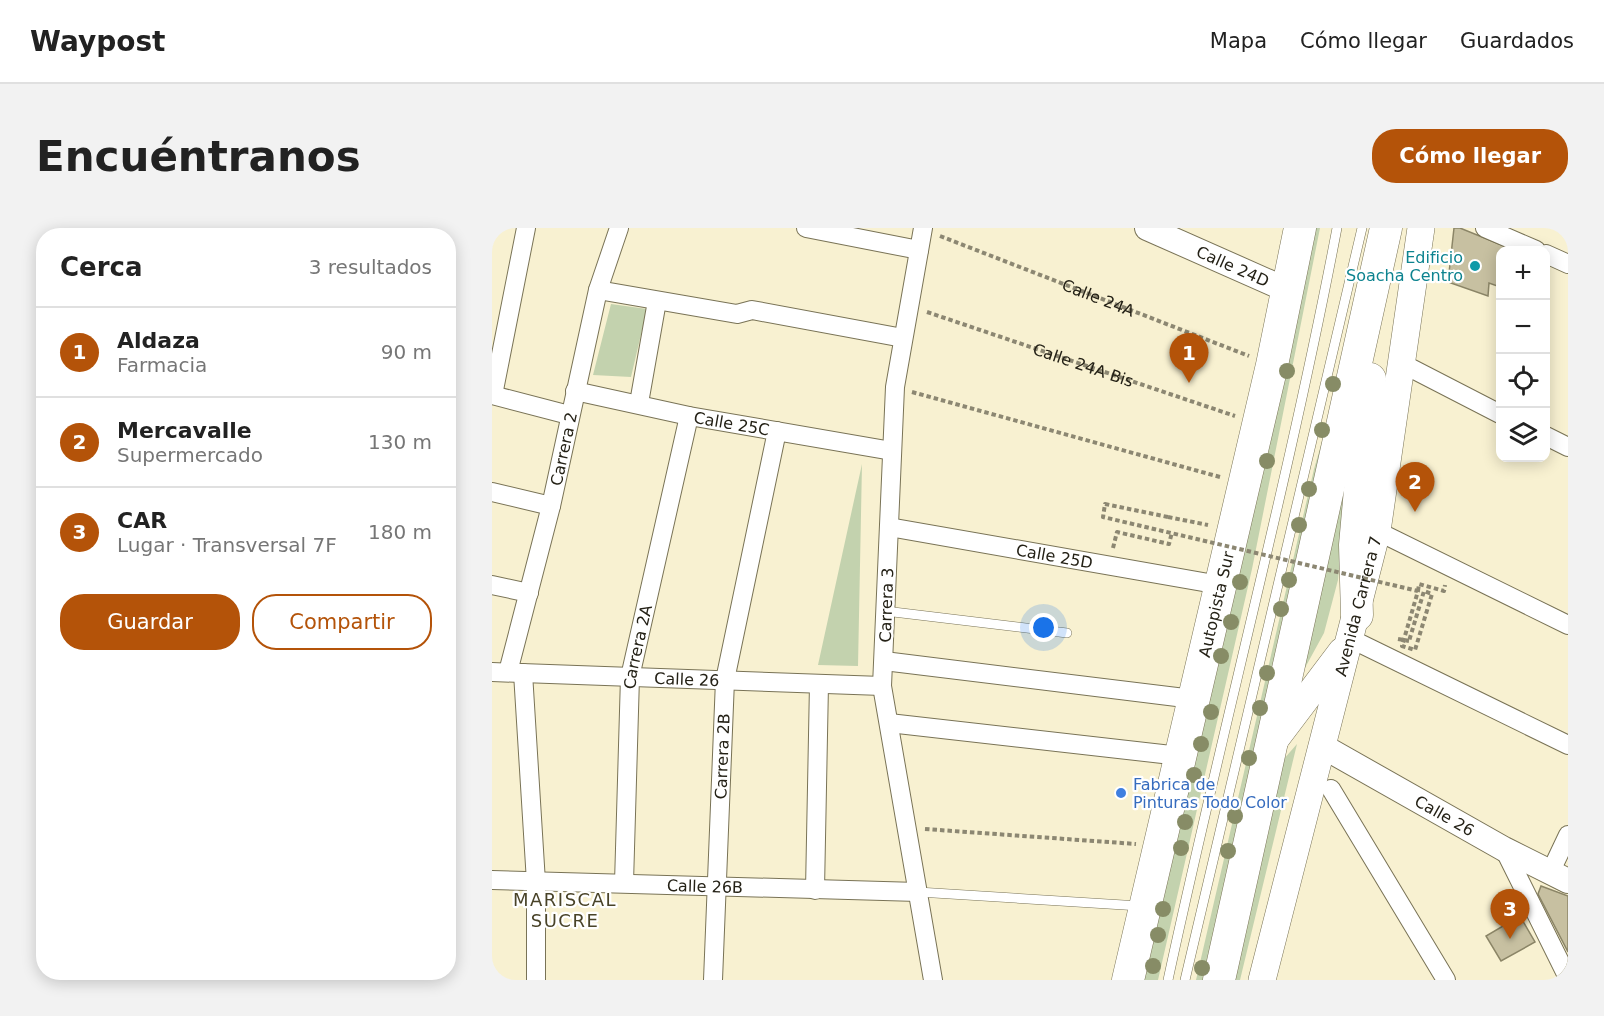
<!DOCTYPE html>
<html lang="es">
<meta charset="utf-8">
<style>
:root{--surface:#fff;--page:#f2f2f2;--text:#222;--muted:#767676;--line:#e0e0e0;--accent:#b45309}
body{margin:0;font-family:"DejaVu Sans",sans-serif;background:var(--page);color:var(--text)}
.controls{position:absolute;right:18px;top:18px;display:grid;overflow:hidden;border-radius:12px;box-shadow:0 3px 15px #0003}
.controls button{width:54px;height:54px;display:grid;place-items:center;padding:0;border:0;border-bottom:2px solid var(--line);background:var(--surface);color:var(--text);font:30px sans-serif}
.you{position:absolute;left:552px;top:400px;width:21px;height:21px;margin:-15px;border:4px solid #fff;border-radius:50%;background:#1a73e8;box-shadow:0 0 0 9px #1a73e833}
.badge{display:grid;place-items:center;width:39px;height:39px;border-radius:50%;background:var(--accent);color:#fff;font-size:20px;font-weight:700}
.pin{position:absolute;translate:-50% -50px;filter:drop-shadow(0 2px 3px #0008)}
.pin::after{content:'';position:absolute;top:32px;width:21px;height:18px;background:inherit;clip-path:polygon(0 0,100% 0,50% 100%)}
.list{margin:0;padding:0;list-style:none}
h2{display:flex;justify-content:space-between;align-items:center;height:78px;margin:0;padding:0 24px;font-size:26px}
h2 small{font-size:20px;font-weight:400;color:var(--muted)}
.list li{display:grid;grid-template-columns:39px 1fr auto;gap:18px;align-items:center;box-sizing:border-box;height:90px;padding:0 24px;border-top:2px solid var(--line)}
.list b{display:block;font-size:22px;white-space:nowrap}
.list p{margin:0;font-size:20px;white-space:nowrap;color:var(--muted)}
.list em{font-size:20px;font-style:normal;color:var(--muted)}
.actions{display:flex;gap:12px;padding:18px 24px}
.actions a{flex:1;padding:14px 0;border:2px solid var(--accent);border-radius:24px;text-align:center;font-size:21px;color:var(--accent)}
.actions .main{background:var(--accent);color:#fff}
.icon{flex:none;width:33px;height:33px;fill:none;stroke:currentColor;stroke-width:2;stroke-linecap:round;stroke-linejoin:round}
.map{position:relative;flex:none;width:1076px;height:752px;overflow:hidden;border-radius:24px}
header{display:flex;align-items:center;gap:36px;box-sizing:border-box;height:84px;padding:0 30px;background:var(--surface);border-bottom:2px solid var(--line)}
header strong{font-size:28px}
nav{display:flex;gap:33px;margin-inline-start:auto;font-size:21px}
.intro{display:flex;align-items:center;justify-content:space-between;box-sizing:border-box;height:144px;padding:0 36px}
h1{margin:0;font-size:42px}
.button{padding:15px 27px;border-radius:24px;background:var(--accent);color:#fff;font-size:21px;font-weight:700}
main{display:flex;gap:36px;padding:0 36px}
aside{flex:1;background:var(--surface);border-radius:24px;box-shadow:0 3px 15px #0003}
.map>svg:first-child{display:block}
.green{fill:#c3d2ae}
.building{fill:#c7c0a1;stroke:#8b8567;stroke-width:1.5}
.lines{fill:none;stroke-linecap:round;stroke-linejoin:round}
.lane-casing{stroke:#797356;stroke-width:10}
.street-casing{stroke:#797356;stroke-width:20}
.secondary-casing{stroke:#797356;stroke-width:26}
.primary-casing{stroke:#797356;stroke-width:28}
.highway-casing{stroke:#797356;stroke-width:33}
.path{stroke:#8c8772;stroke-width:4;stroke-dasharray:4.5 3;stroke-linecap:butt}
.lane{stroke:#fff;stroke-width:9}
.street{stroke:#fff;stroke-width:18}
.secondary{stroke:#fff;stroke-width:24}
.primary{stroke:#fff;stroke-width:27}
.highway{stroke:#fff;stroke-width:32}
.path-bridge{stroke:#8c8772;stroke-width:4;stroke-dasharray:4.5 3;stroke-linecap:butt}
.tree{fill:#878c66}
.culture-dot{fill:#0f9aa8;stroke:#fff;stroke-width:2}
.shop-dot{fill:#3f7fe0;stroke:#fff;stroke-width:2}
.labels{text-anchor:middle;stroke-width:4.5;stroke-linejoin:round;paint-order:stroke}
.culture-label{font-size:16px;fill:#0d838f;stroke:#fff;text-anchor:end}
.street-label{font-size:16px;fill:#242116;stroke:#fff}
.shop-label{font-size:16px;fill:#366cbe;stroke:#fff;text-anchor:start}
.neighbourhood-label{font-size:18px;letter-spacing:1.5px;fill:#494328;stroke:#fff}
</style>
<header>
<strong>Waypost</strong>
<nav><a>Mapa</a><a>Cómo llegar</a><a>Guardados</a></nav>
</header>
<div class="intro"><h1>Encuéntranos</h1><a class="button">Cómo llegar</a></div>
<main>
<aside>
<h2>Cerca<small>3 resultados</small></h2>
<ul class="list">
<li><span class="badge">1</span><div><b>Aldaza</b><p>Farmacia</p></div><em>90 m</em></li>
<li><span class="badge">2</span><div><b>Mercavalle</b><p>Supermercado</p></div><em>130 m</em></li>
<li><span class="badge">3</span><div><b>CAR</b><p>Lugar · Transversal 7F</p></div><em>180 m</em></li>
</ul>
<div class="actions"><a class="main">Guardar</a><a>Compartir</a></div>
</aside>
<div class="map">
<svg width="1076" height="752" viewBox="0 0 1076 752">
<rect width="100%" height="100%" fill="#f8f1d1"/>
<path class="green" d="M824,0h4l-68,341 -94,411h-16l99,-415z
M119,76l36,5 -16,68 -38,-2z
M864,97l-150,655h-10l118,-511z
M858,228l-12,124 -14,53 -24,44z
M370,236l-4,202 -40,-1z
M805,516l-57,236h-9l52,-220z"/>
<path class="building" d="M962,0h6l54,22h-14v37l-11,-4 -1,13 -40,-14z
M1049,658l27,10v56l-30,-58z
M1028,688l15,26 -34,19 -15,-25z"/>
<g class="lines">
<g class="lane-casing">
<path id="lane" d="M393,383l182,22
M426,664l222,14
M676,752c54,-251 121,-500 169,-752
M693,752l177,-752"/>
</g>
<g class="street-casing">
<g id="street">
<path d="M314,0l113,22"/>
<path d="M431,0l-28,159 -13,299 51,294"/>
<path d="M993,0l51,22"/>
<path d="M1054,26l22,10"/>
<path d="M106,62l139,24 15,-4 151,28"/>
<path d="M909,135l99,51"/>
<path id="s3" d="M83,163l114,25 203,35"/>
<path d="M0,167l77,20"/>
<path d="M1,167l33,-167"/>
<path d="M147,175l18,-102"/>
<path d="M1054,208l22,11"/>
<path d="M0,264l59,14"/>
<path id="s4" d="M397,299l331,58"/>
<path d="M885,303l191,94"/>
<path d="M0,357l37,8"/>
<path d="M859,411l217,106"/>
<path d="M392,433l309,38"/>
<path id="s5" d="M0,444l390,14"/>
<path id="s6" d="M16,444l43,-166 47,-216 21,-62"/>
<path d="M31,445l13,209v98"/>
<path d="M397,495l291,33"/>
<path d="M839,561l115,191"/>
<path d="M1012,621l64,129"/>
<path d="M1058,645l18,-38"/>
<path id="s7" d="M0,652l426,12"/>
<path id="s8" d="M132,655l6,-206 59,-261"/>
<path d="M323,662l4,-206"/>
<path id="s9" d="M221,752l12,-300 52,-249"/>
</g>
</g>
<g class="secondary-casing">
<g id="secondary">
<path id="s10" d="M655,0l140,62"/>
<path id="s11" d="M830,518l182,103 64,32"/>
</g>
</g>
<g class="primary-casing">
<g id="primary">
<path d="M779,517l71,-94"/>
<path id="s12" d="M770,752l115,-449 44,-303"/>
</g>
</g>
<g class="highway-casing">
<g id="highway">
<path d="M865,387l-2,-70 15,-166"/>
<path id="s13" d="M636,752l144,-615 28,-137"/>
<path d="M727,752l167,-752"/>
</g>
</g>
<g class="path">
<path id="s1" d="M448,8l309,120"/>
<path id="s2" d="M435,84l308,104"/>
<path d="M420,164l308,85"/>
<path d="M676,289l40,8"/>
<path d="M621,320l4,-16 52,12 3,-12"/>
<path d="M926,363l1,-7 25,7 1,-6"/>
<path d="M906,411l11,2"/>
<path d="M433,601l211,15"/>
</g>
<use href="#lane" class="lane"/>
<use href="#street" class="street"/>
<use href="#secondary" class="secondary"/>
<use href="#primary" class="primary"/>
<use href="#highway" class="highway"/>
<path class="path-bridge" d="M676,289l-63,-13 -2,13 315,74 -16,55 13,4 17,-56 -8,-3 -15,50"/>
</g>
<g class="tree">
<circle cx="795" cy="143" r="8"/>
<circle cx="841" cy="156" r="8"/>
<circle cx="830" cy="202" r="8"/>
<circle cx="775" cy="233" r="8"/>
<circle cx="817" cy="261" r="8"/>
<circle cx="807" cy="297" r="8"/>
<circle cx="797" cy="352" r="8"/>
<circle cx="748" cy="354" r="8"/>
<circle cx="789" cy="381" r="8"/>
<circle cx="739" cy="394" r="8"/>
<circle cx="729" cy="428" r="8"/>
<circle cx="775" cy="445" r="8"/>
<circle cx="768" cy="480" r="8"/>
<circle cx="719" cy="484" r="8"/>
<circle cx="709" cy="516" r="8"/>
<circle cx="757" cy="530" r="8"/>
<circle cx="702" cy="547" r="8"/>
<circle cx="743" cy="588" r="8"/>
<circle cx="693" cy="594" r="8"/>
<circle cx="689" cy="620" r="8"/>
<circle cx="736" cy="623" r="8"/>
<circle cx="671" cy="681" r="8"/>
<circle cx="666" cy="707" r="8"/>
<circle cx="661" cy="738" r="8"/>
<circle cx="710" cy="740" r="8"/>
</g>
<circle class="culture-dot" cx="983" cy="38" r="6"/>
<circle class="shop-dot" cx="629" cy="565" r="6"/>
<g class="labels">
<g class="culture-label">
<text x="971" y="35">Edificio<tspan x="971" dy="18">Soacha Centro</tspan></text>
</g>
<g class="street-label">
<text dy="6" stroke="none"><textPath href="#s10" startOffset="94">Calle 24D</textPath></text>
<text dy="6" stroke="none"><textPath href="#s1" startOffset="170">Calle 24A</textPath></text>
<text dy="6" stroke="none"><textPath href="#s2" startOffset="165">Calle 24A Bis</textPath></text>
<text dy="6" stroke="none"><textPath href="#s3" startOffset="160">Calle 25C</textPath></text>
<text dy="6" stroke="none"><textPath href="#s6" startOffset="230">Carrera 2</textPath></text>
<text dy="6" stroke="none"><textPath href="#s4" startOffset="168">Calle 25D</textPath></text>
<text dy="6" stroke="none"><textPath href="#s13" startOffset="386">Autopista Sur</textPath></text>
<text transform="translate(394 377) rotate(-88)" y="6">Carrera 3</text>
<text dy="6" stroke="none"><textPath href="#s12" startOffset="386">Avenida Carrera 7</textPath></text>
<text dy="6" stroke="none"><textPath href="#s8" startOffset="237">Carrera 2A</textPath></text>
<text dy="6" stroke="none"><textPath href="#s5" startOffset="195">Calle 26</textPath></text>
<text dy="6" stroke="none"><textPath href="#s9" startOffset="224">Carrera 2B</textPath></text>
<text dy="6" stroke="none"><textPath href="#s11" startOffset="141">Calle 26</textPath></text>
<text dy="6" stroke="none"><textPath href="#s7" startOffset="213">Calle 26B</textPath></text>
</g>
<g class="shop-label">
<text x="641" y="562">Fabrica de<tspan x="641" dy="18">Pinturas Todo Color</tspan></text>
</g>
<g class="neighbourhood-label">
<text x="73" y="678">MARISCAL<tspan x="73" dy="21">SUCRE</tspan></text>
</g>
</g>
</svg>
<div class="controls">
<button>+</button>
<button>−</button>
<button><svg class="icon" aria-label="locate" viewBox="0 0 24 24"><circle cx="12" cy="12" r="6"/><path d="M12 2v4M12 18v4M2 12h4M18 12h4"/></svg></button>
<button><svg class="icon" aria-label="layers" viewBox="0 0 24 24"><path d="M12 4l9 5-9 5-9-5zM3 14l9 5 9-5"/></svg></button>
</div>
<div class="you"></div>
<div class="pin badge" style="left:697px;top:155px">1</div>
<div class="pin badge" style="left:923px;top:284px">2</div>
<div class="pin badge" style="left:1018px;top:711px">3</div>
</div>
</main>
